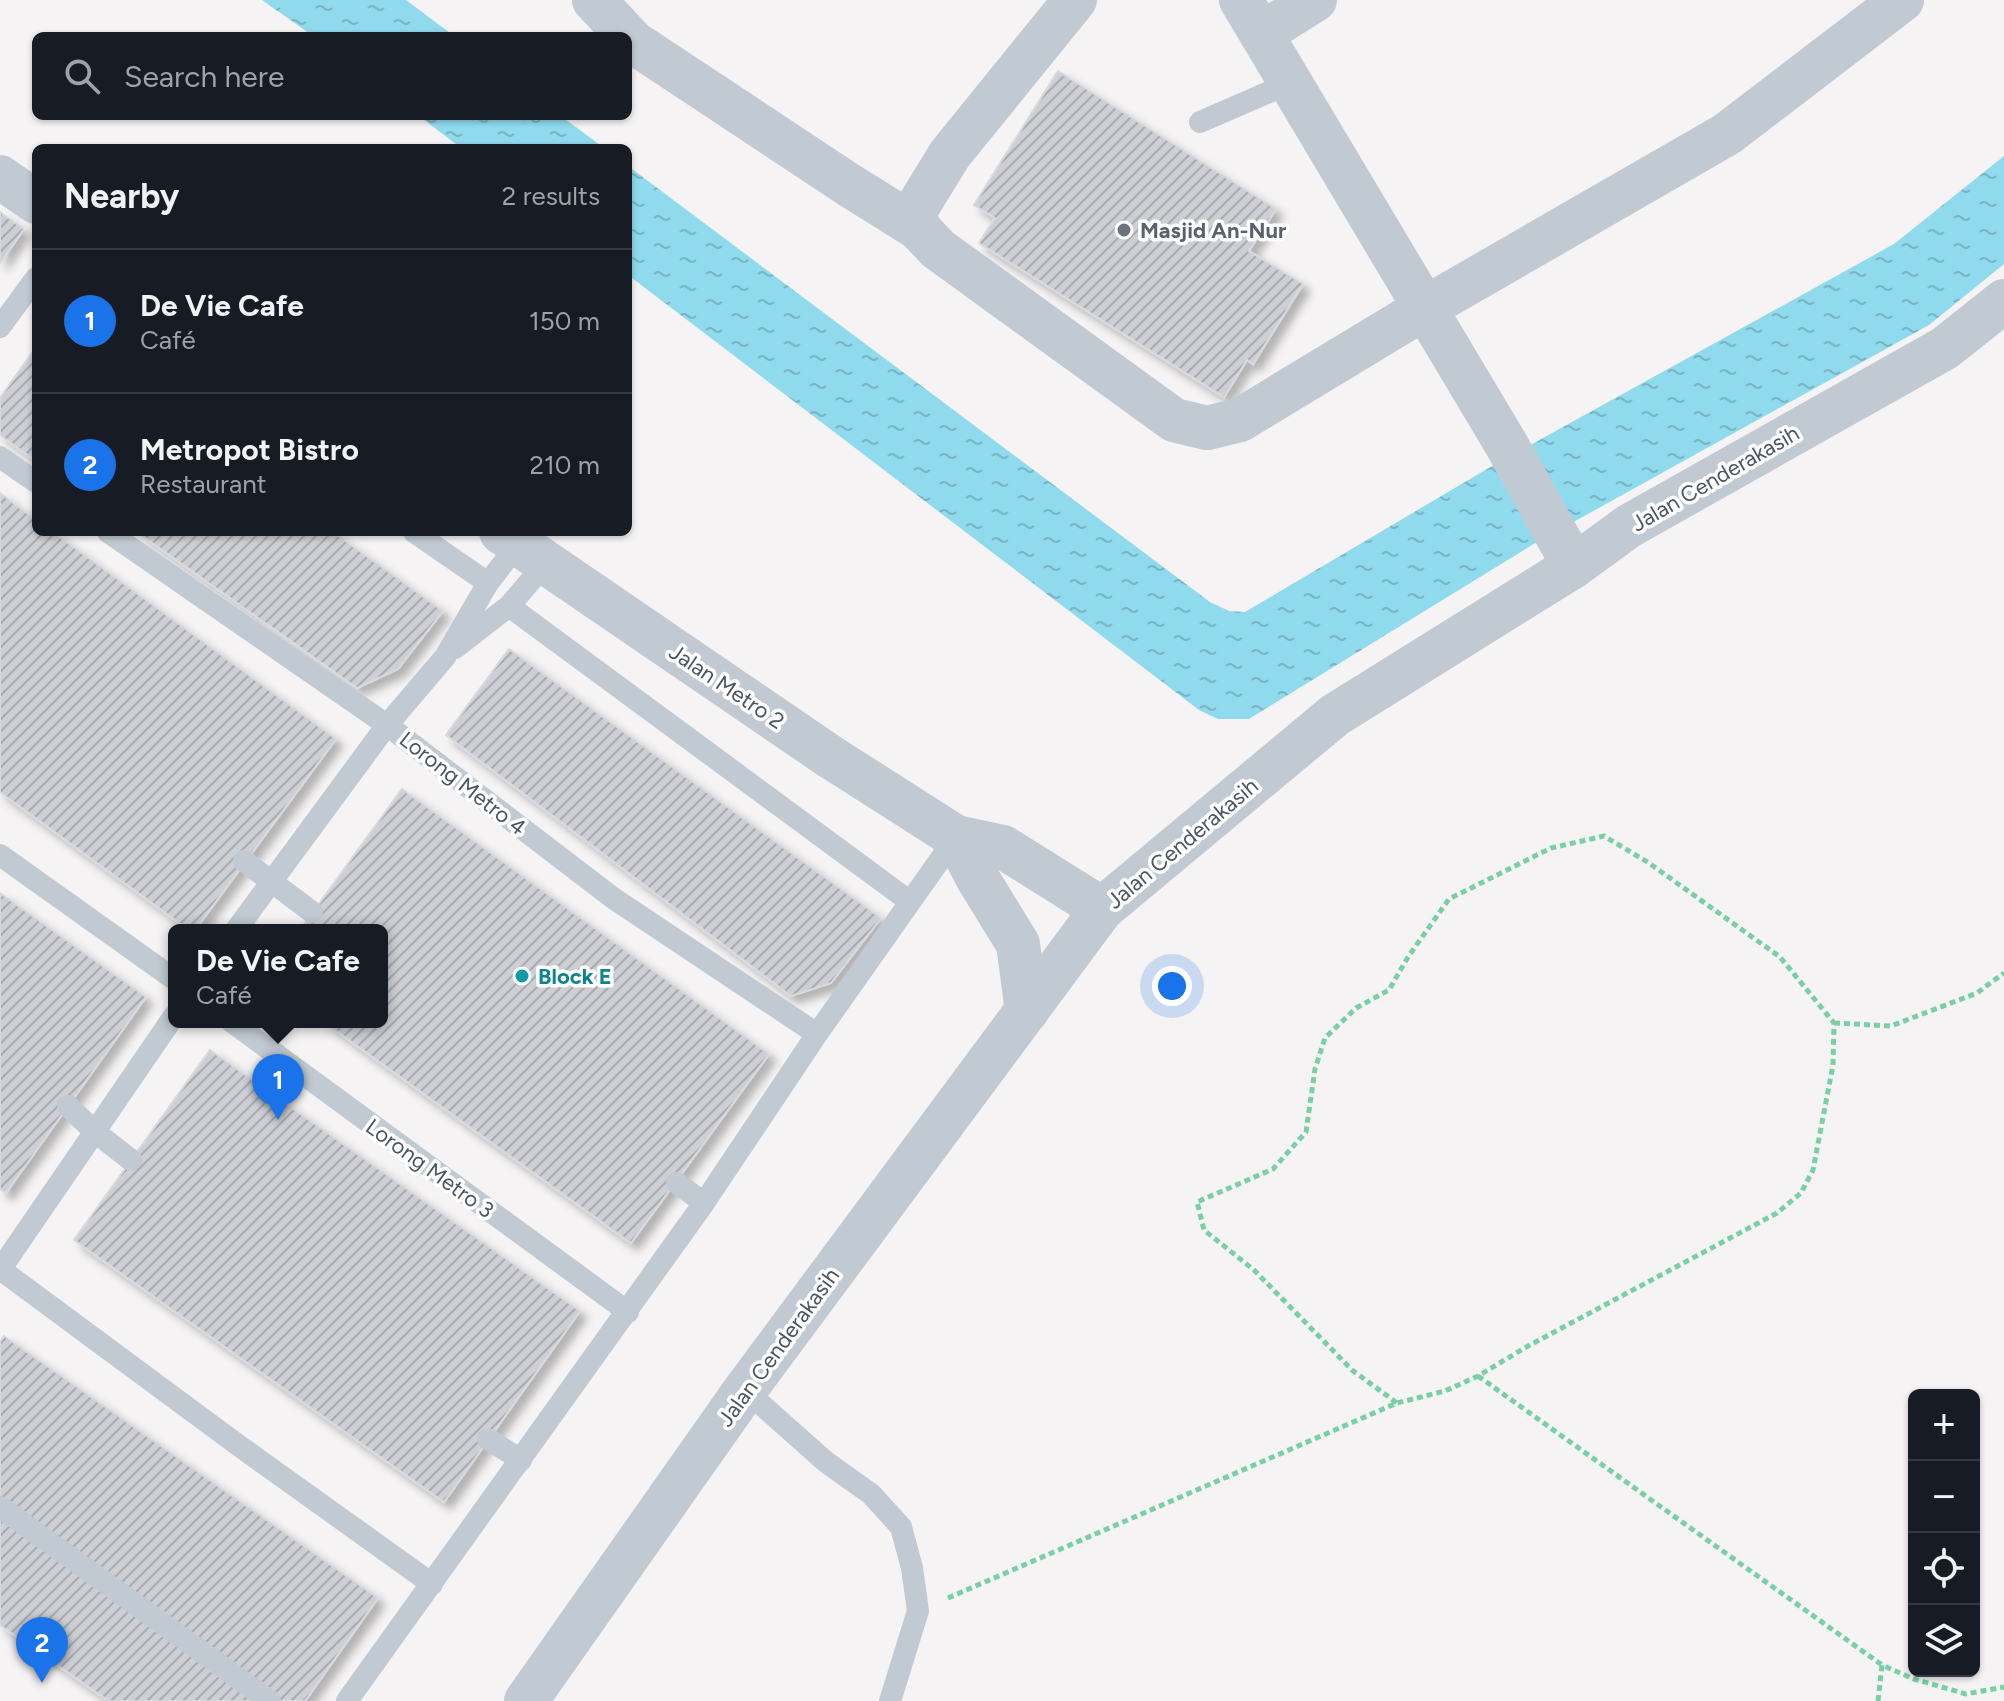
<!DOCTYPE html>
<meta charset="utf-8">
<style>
:root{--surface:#171b24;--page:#20242c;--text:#f1f3f6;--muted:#9ea1a6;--line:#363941;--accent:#1a73e8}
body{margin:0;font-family:Figtree,sans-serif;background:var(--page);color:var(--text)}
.controls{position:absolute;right:24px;bottom:24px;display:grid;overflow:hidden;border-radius:12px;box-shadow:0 2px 6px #0004}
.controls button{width:72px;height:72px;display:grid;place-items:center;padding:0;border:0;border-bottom:2px solid var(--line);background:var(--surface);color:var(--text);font:40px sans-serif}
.you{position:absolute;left:1172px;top:986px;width:28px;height:28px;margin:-20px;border:6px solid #fff;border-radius:50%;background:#1a73e8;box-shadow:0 0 0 12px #1a73e833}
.badge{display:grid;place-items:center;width:52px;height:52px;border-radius:50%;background:var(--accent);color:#fff;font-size:26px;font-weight:700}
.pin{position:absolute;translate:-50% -66px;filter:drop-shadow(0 2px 4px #0008)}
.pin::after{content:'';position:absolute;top:42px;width:28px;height:24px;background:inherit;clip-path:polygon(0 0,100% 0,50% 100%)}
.popup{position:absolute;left:168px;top:924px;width:220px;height:104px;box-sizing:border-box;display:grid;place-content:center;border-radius:12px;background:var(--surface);filter:drop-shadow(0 2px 6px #0005);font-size:26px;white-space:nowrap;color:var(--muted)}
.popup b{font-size:30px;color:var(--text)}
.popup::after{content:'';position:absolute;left:50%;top:100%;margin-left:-16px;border:16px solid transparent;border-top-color:var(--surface)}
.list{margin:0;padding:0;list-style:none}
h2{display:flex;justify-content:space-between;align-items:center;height:104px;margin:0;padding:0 32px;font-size:34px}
h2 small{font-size:26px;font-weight:400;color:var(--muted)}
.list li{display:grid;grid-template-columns:52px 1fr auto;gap:24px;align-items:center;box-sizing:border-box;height:144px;padding:0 32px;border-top:2px solid var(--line)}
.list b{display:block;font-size:30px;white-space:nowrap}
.list p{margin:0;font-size:26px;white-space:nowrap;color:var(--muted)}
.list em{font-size:26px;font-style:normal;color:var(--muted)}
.icon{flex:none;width:44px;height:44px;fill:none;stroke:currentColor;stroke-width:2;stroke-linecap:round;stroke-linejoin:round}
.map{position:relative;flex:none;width:2004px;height:1701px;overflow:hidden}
.search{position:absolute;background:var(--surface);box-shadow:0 2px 6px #0004;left:32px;top:32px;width:600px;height:88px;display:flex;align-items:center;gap:20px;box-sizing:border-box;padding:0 28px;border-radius:12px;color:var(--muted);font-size:30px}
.panel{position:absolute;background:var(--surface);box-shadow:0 2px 6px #0004;left:32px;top:144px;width:600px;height:392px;border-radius:12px}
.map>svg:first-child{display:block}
.water{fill:url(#water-ripples)}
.building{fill:url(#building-hatch);stroke:#d7d9de;stroke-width:2;filter:url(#shadow)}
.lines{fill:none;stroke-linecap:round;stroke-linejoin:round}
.path{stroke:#7ad0a6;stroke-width:5;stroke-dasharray:6 4;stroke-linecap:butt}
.service{stroke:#c1cad2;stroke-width:22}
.minor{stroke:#c1cad2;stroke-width:44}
.tertiary{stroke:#c1cad2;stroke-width:44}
.worship-dot{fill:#6b7280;stroke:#fff;stroke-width:3}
.culture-dot{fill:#0f9aa8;stroke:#fff;stroke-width:3}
.labels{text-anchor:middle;stroke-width:7;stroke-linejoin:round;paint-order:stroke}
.worship-label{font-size:22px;font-weight:bold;fill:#5b616d;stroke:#fff;text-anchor:start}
.street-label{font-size:22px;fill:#4a5661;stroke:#fff}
.culture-label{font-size:22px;font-weight:bold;fill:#0d838f;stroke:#fff;text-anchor:start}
</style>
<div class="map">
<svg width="2004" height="1701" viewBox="0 0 2004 1701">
<defs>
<pattern id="water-ripples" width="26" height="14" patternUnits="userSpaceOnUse" patternTransform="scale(2)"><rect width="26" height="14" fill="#90daee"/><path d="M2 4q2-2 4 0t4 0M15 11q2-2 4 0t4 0" fill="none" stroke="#78b4c4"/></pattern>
<pattern id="building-hatch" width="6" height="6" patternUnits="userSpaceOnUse" patternTransform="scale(2)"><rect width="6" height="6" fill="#cdcfd5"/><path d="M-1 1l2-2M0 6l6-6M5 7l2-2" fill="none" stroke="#a8abb0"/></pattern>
<filter id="shadow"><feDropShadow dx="7" dy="7" stdDeviation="4" flood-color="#0004"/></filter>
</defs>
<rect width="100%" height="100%" fill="#f5f3f3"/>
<path class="water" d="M262,0h144l48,36h-141z
M419,116h142l43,32h-143z
M2004,156v108l-75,61 -397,220 -283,174h-31l-19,-9 -571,-435v-109l582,436 19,9 16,1 242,-143 407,-225z"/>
<path class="building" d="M1058,71l218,138 -27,42 54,33 -50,80 -6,-4 -23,37 -245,-154 16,-25 -21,-13z
M0,212l24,17 -24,34z
M36,347v114l-36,-26v-37z
M0,493l36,27v12h17l283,207 -141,191h-6l-189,-138z
M137,532h196l110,79 -45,58 -41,19z
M509,649l372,269 -50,65 -40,13 -345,-261z
M402,789l367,265 -138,189 -307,-221h58v-92h-82z
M0,893l146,104 -140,196 -6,-4z
M210,1050l370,261 -136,191 -370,-262z
M4,1336l374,262 -73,103h-196l-109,-76v-283z"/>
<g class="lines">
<path class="path" d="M1834,1023l57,3 86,-33 27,-20
M1478,1376l404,289
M948,1598l449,-195 48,-12 33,-15 50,-30 249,-133 24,-20 12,-23 20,-105 1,-42 -54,-66 -131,-94 -45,-27 -53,12 -102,51 -41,58 -19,33 -33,18 -31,30 -10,31 -9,63 -33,37 -76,33 7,28 50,40 98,100 45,33
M1878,1701l4,-36 32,14 52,15 38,-7"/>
<path class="service" d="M1200,122l90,-39
M0,327l36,-49
M0,457l36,25
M108,532l279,193 226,173 204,136
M414,532l74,51
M509,606l400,295
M455,648l54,-42 37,-43
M0,855l174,124
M244,861l68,51
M236,930l151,-205 58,-68 43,-74 30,-39
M232,1022l396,290
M68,1106l27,26 36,28
M677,1183l27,20
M0,1269l238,176 194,139
M0,1270l174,-254
M745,1390l81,72 45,32 30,33 11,41 6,43 -28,90
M488,1439l33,21
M0,1507l270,194
M347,1701l357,-498 113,-169 139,-197"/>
<path class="minor" d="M594,0l39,42 216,143 69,43
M1075,0l-125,154 -35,57 3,17 20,21 236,171 33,8 33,-8 185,-112 302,-174 175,-134
M1241,0l265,444 68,122
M1261,34l54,-34
M0,177l36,25
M501,532l328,224 127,81 47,10 99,62
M956,837l22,42 40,65 9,67"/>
<path class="tertiary" d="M526,1701l219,-311 357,-481 233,-194 239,-149 55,-40 316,-178 59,-47"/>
</g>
<circle class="worship-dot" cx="1124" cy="230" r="8"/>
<circle class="culture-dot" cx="522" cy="976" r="8"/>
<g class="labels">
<g class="worship-label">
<text x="1140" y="238">Masjid An-Nur</text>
</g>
<g class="street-label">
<text transform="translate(1715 478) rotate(-30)" y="8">Jalan Cenderakasih</text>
<text transform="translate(727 686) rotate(34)" y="8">Jalan Metro 2</text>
<text transform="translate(463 783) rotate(38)" y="8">Lorong Metro 4</text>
<text transform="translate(1182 843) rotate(-40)" y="8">Jalan Cenderakasih</text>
<text transform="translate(430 1168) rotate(36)" y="8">Lorong Metro 3</text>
<text transform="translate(778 1347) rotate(-54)" y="8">Jalan Cenderakasih</text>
</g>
<g class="culture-label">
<text x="538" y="984">Block E</text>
</g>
</g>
</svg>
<div class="controls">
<button>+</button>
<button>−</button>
<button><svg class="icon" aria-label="locate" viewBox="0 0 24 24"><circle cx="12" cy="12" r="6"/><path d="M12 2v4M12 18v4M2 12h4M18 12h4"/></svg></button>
<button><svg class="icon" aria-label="layers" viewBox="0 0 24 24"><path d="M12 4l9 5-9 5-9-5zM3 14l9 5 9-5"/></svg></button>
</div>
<div class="you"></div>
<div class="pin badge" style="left:278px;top:1120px">1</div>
<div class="popup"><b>De Vie Cafe</b>Café</div>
<div class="pin badge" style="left:42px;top:1683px">2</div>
<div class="search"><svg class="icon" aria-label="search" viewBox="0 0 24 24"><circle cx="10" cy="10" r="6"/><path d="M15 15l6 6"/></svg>Search here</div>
<section class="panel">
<h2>Nearby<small>2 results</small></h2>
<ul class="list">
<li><span class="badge">1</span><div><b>De Vie Cafe</b><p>Café</p></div><em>150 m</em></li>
<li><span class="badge">2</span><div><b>Metropot Bistro</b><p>Restaurant</p></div><em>210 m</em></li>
</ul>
</section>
</div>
